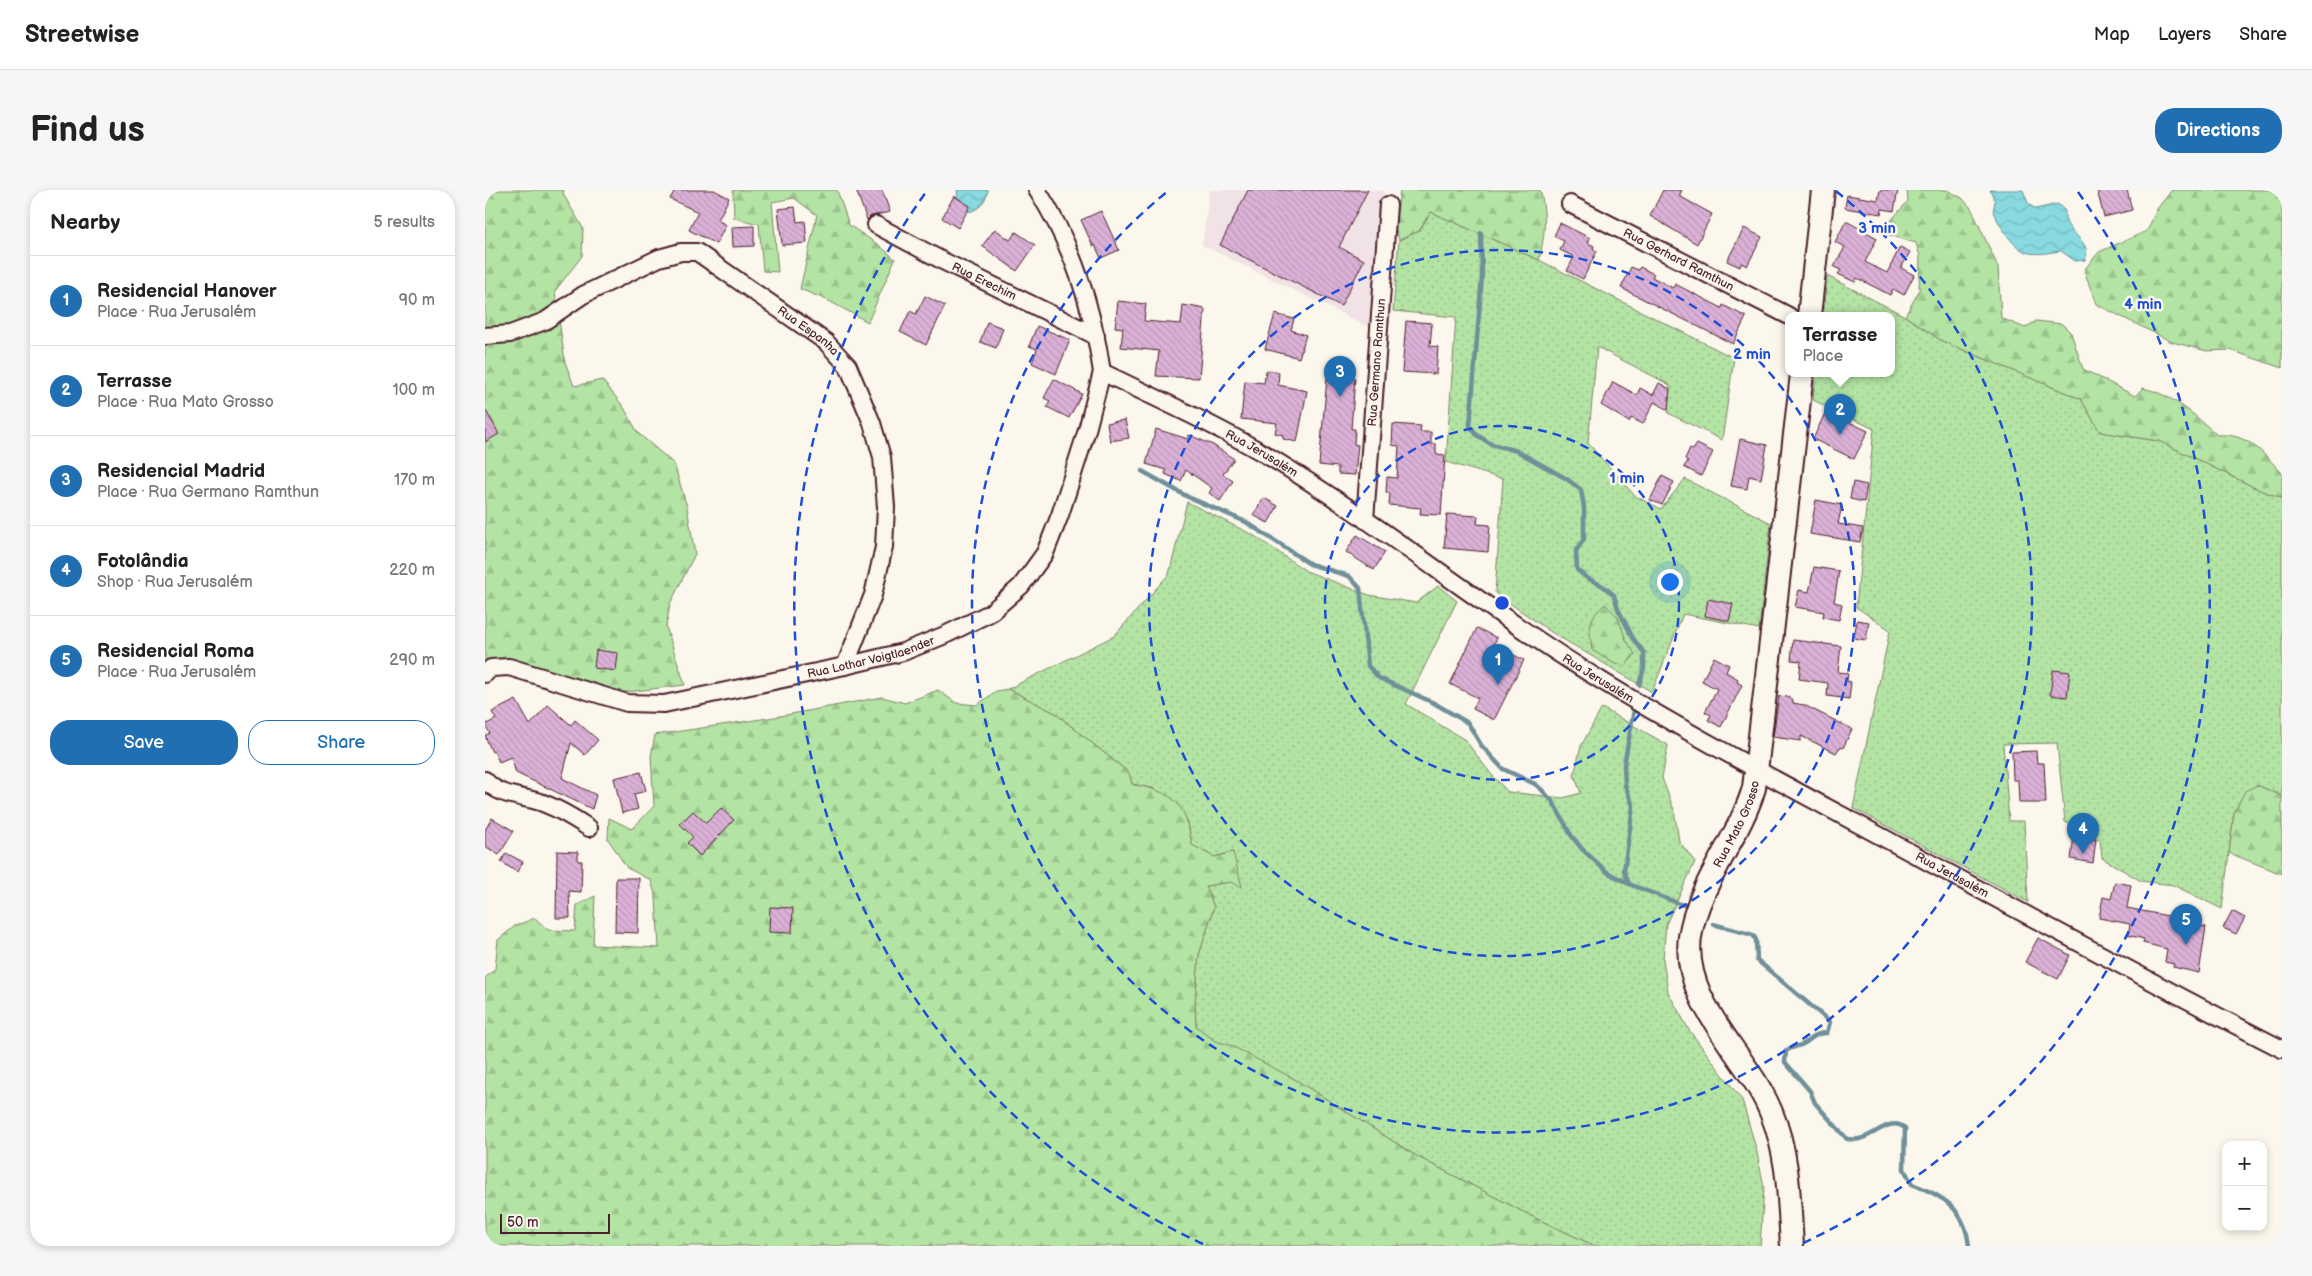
<!DOCTYPE html>
<meta charset="utf-8">
<style>
:root{--surface:#fff;--page:#f6f6f6;--text:#222;--muted:#767676;--line:#e0e0e0;--accent:#1f6fb2}
body{margin:0;font-family:"Balsamiq Sans",sans-serif;background:var(--page);color:var(--text)}
.controls{position:absolute;right:15px;bottom:15px;display:grid;overflow:hidden;border-radius:10px;box-shadow:0 2px 8px #0003}
.controls button{width:45px;height:45px;display:grid;place-items:center;padding:0;border:0;border-bottom:1px solid var(--line);background:var(--surface);color:var(--text);font:25px sans-serif}
.scale{position:absolute;left:15px;bottom:12px;width:110px;box-sizing:border-box;padding-left:5px;border:2px solid #4a1f2b;border-top:0;font-size:14px;line-height:18px;white-space:nowrap;color:#4a1f2b;-webkit-text-stroke:4px #fbf7ec;paint-order:stroke}
.you{position:absolute;left:1184px;top:391px;width:18px;height:18px;margin:-12px;border:4px solid #fff;border-radius:50%;background:#1a73e8;box-shadow:0 0 0 8px #1a73e833}
.badge{display:grid;place-items:center;width:32px;height:32px;border-radius:50%;background:var(--accent);color:#fff;font-size:16px;font-weight:700}
.pin{position:absolute;translate:-50% -41px;filter:drop-shadow(0 1px 2px #0008)}
.pin::after{content:'';position:absolute;top:26px;width:18px;height:15px;background:inherit;clip-path:polygon(0 0,100% 0,50% 100%)}
.popup{position:absolute;left:1300px;top:122px;width:110px;height:65px;box-sizing:border-box;display:grid;place-content:center;border-radius:10px;background:var(--surface);filter:drop-shadow(0 1px 4px #0005);font-size:16px;white-space:nowrap;color:var(--muted)}
.popup b{font-size:19px;color:var(--text)}
.popup::after{content:'';position:absolute;left:50%;top:100%;margin-left:-10px;border:10px solid transparent;border-top-color:var(--surface)}
.list{margin:0;padding:0;list-style:none}
h2{display:flex;justify-content:space-between;align-items:center;height:65px;margin:0;padding:0 20px;font-size:21px}
h2 small{font-size:16px;font-weight:400;color:var(--muted)}
.list li{display:grid;grid-template-columns:32px 1fr auto;gap:15px;align-items:center;box-sizing:border-box;height:90px;padding:0 20px;border-top:1px solid var(--line)}
.list b{display:block;font-size:19px;white-space:nowrap}
.list p{margin:0;font-size:16px;white-space:nowrap;color:var(--muted)}
.list em{font-size:16px;font-style:normal;color:var(--muted)}
.actions{display:flex;gap:10px;padding:15px 20px}
.actions a{flex:1;padding:11px 0;border:1px solid var(--accent);border-radius:20px;text-align:center;font-size:18px;color:var(--accent)}
.actions .main{background:var(--accent);color:#fff}
.map{position:relative;flex:none;width:1797px;height:1056px;overflow:hidden;border-radius:20px}
header{display:flex;align-items:center;gap:30px;box-sizing:border-box;height:70px;padding:0 25px;background:var(--surface);border-bottom:1px solid var(--line)}
header strong{font-size:24px}
nav{display:flex;gap:28px;margin-inline-start:auto;font-size:18px}
.intro{display:flex;align-items:center;justify-content:space-between;box-sizing:border-box;height:120px;padding:0 30px}
h1{margin:0;font-size:35px}
.button{padding:12px 22px;border-radius:20px;background:var(--accent);color:#fff;font-size:18px;font-weight:700}
main{display:flex;gap:30px;padding:0 30px}
aside{flex:1;background:var(--surface);border-radius:20px;box-shadow:0 2px 8px #0003}
.map>svg:first-child{display:block}
.built{fill:#f1e2e6}
.grass{fill:url(#grass-dots);stroke:#7e8268}
.forest{fill:url(#forest-firs);stroke:#7e8268}
.water{fill:url(#water-waves);stroke:#6f8f98}
.lines{fill:none;stroke-linecap:round;stroke-linejoin:round}
.stream{stroke:#6f8f98;stroke-width:4.5}
.building{fill:url(#building-back-hatch);stroke:#4a1f2b}
.street-casing{stroke:#4a1f2b;stroke-width:20}
.secondary-casing{stroke:#4a1f2b;stroke-width:26}
.street{stroke:#fbf7ec;stroke-width:16}
.secondary{stroke:#fbf7ec;stroke-width:22}
.ring{fill:none;stroke:#1d4ed8;stroke-width:2.5;stroke-dasharray:9 6}
.labels{text-anchor:middle;stroke-width:5;stroke-linejoin:round;paint-order:stroke}
.street-label{font-size:12px;fill:#4a1f2b;stroke:#fbf7ec}
.centre{fill:#1d4ed8;stroke:#fbf7ec;stroke-width:2.5}
.ring-label{font-size:15px;text-anchor:middle;font-weight:bold;fill:#1d4ed8;stroke:#fbf7ec;stroke-width:5;stroke-linejoin:round;paint-order:stroke}
</style>
<header>
<strong>Streetwise</strong>
<nav><a>Map</a><a>Layers</a><a>Share</a></nav>
</header>
<div class="intro"><h1>Find us</h1><a class="button">Directions</a></div>
<main>
<aside>
<h2>Nearby<small>5 results</small></h2>
<ul class="list">
<li><span class="badge">1</span><div><b>Residencial Hanover</b><p>Place · Rua Jerusalém</p></div><em>90 m</em></li>
<li><span class="badge">2</span><div><b>Terrasse</b><p>Place · Rua Mato Grosso</p></div><em>100 m</em></li>
<li><span class="badge">3</span><div><b>Residencial Madrid</b><p>Place · Rua Germano Ramthun</p></div><em>170 m</em></li>
<li><span class="badge">4</span><div><b>Fotolândia</b><p>Shop · Rua Jerusalém</p></div><em>220 m</em></li>
<li><span class="badge">5</span><div><b>Residencial Roma</b><p>Place · Rua Jerusalém</p></div><em>290 m</em></li>
</ul>
<div class="actions"><a class="main">Save</a><a>Share</a></div>
</aside>
<div class="map">
<svg width="1797" height="1056" viewBox="0 0 1797 1056">
<defs>
<pattern id="grass-dots" width="8" height="8" patternUnits="userSpaceOnUse" patternTransform="scale(1.25)"><rect width="8" height="8" fill="#b3e4a4"/><path d="M2 2h.1M6 6h.1" fill="none" stroke="#9bc38d" stroke-width="1.8" stroke-linecap="round"/></pattern>
<pattern id="forest-firs" width="22" height="20" patternUnits="userSpaceOnUse" patternTransform="scale(1.25)"><rect width="22" height="20" fill="#b3e4a4"/><path d="M5 1l3.5 6h-7zM16 11l3.5 6h-7z" fill="#9bc38d"/></pattern>
<pattern id="water-waves" width="16" height="10" patternUnits="userSpaceOnUse" patternTransform="scale(1.25)"><rect width="16" height="10" fill="#88dae0"/><path d="M0 5q4-4 8 0t8 0" fill="none" stroke="#77bbc0"/></pattern>
<pattern id="building-back-hatch" width="6" height="6" patternUnits="userSpaceOnUse" patternTransform="scale(1.25)"><rect width="6" height="6" fill="#dbb1d7"/><path d="M-1 5l2 2M0 0l6 6M5-1l2 2" fill="none" stroke="#bd98b9"/></pattern>
</defs>
<rect width="100%" height="100%" fill="#fbf7ec"/>
<filter id="ink" filterUnits="userSpaceOnUse"><feTurbulence type="fractalNoise" baseFrequency=".02" numOctaves="2"/><feDisplacementMap in="SourceGraphic" scale="10" xChannelSelector="R" yChannelSelector="G"/><feConvolveMatrix kernelMatrix="1 2 1 2 8 2 1 2 1" color-interpolation-filters="sRGB"/></filter>
<g filter="url(#ink)">
<path class="built" d="M725,0h174l-11,139 -171,-84z"/>
<path class="grass" d="M946,22l108,48 195,98 -12,82 -54,-27 2,-28 -73,-38 -9,96 47,53 26,13 24,-30 86,44 -12,106 -76,-15 -31,78 -101,-60 -56,-39 8,-114 -57,-17 10,-145 -63,-6 6,-71 20,-9z
M1342,86l78,40 37,25 139,58 19,33 59,9 103,50 20,7v298l-25,-11 -23,28 -12,96 -49,-24 -32,-4 -39,-23 -2,-18 -35,-18 -8,-79 -54,1 6,77h15l4,81 -175,-94 37,-178 -34,-23 18,-178 -61,-29 3,-26h75v-58h-68z
M702,312l66,33 53,36 63,24 47,8 22,-17 19,15 -51,103 59,36 26,34 17,18 55,6 18,-5 -7,-18 7,-29 21,-38 66,37 -6,33 12,32 5,31 16,21 -29,62 -3,35 5,33 21,38 53,70 14,48 8,39 -4,59h-165l-60,-28 -117,-61 -122,-77 -64,-33 -17,-6 -19,-15 -1,-23 4,-48 15,-48 -8,-21 24,-4 2,-30 -18,5 -22,-12 -4,-23 -32,-33 -24,-5 -3,-11 -74,-60 -47,-24 106,-53 55,-62z"/>
<path class="forest" d="M0,0h79l-1,4 20,34 -1,28 -27,35 10,71 9,24 28,-6 21,26 15,27 36,31 13,43 8,47 -25,50 -4,23 19,58 -67,8 -43,-9 -73,-26 -17,10z
M248,0h104l12,35 31,21 15,13 -27,63 -39,-21 -29,-12 17,-74 -23,-17 -22,4 6,70 -15,-1 -4,-47 -25,-6z
M915,0h140c7,24 5,46 -1,70l-108,-48 -12,19 -20,9 -4,-13z
M1422,0h40l15,8 9,10 27,59 3,51 24,10 11,-7 26,3 9,9 12,36 52,27 8,-8c30,7 52,27 74,47 31,-2 45,17 65,38v25l-20,-7 -103,-50 -59,-9 -19,-33 -139,-58 -37,-25 14,-25 1,-35 -4,-13 -30,-9 2,-10 20,-23z
M1687,0h110v178l-52,-18 -23,1 -35,-9 -76,-38 -12,-34 15,-18 48,-21 10,-22z
M1120,414l13,13 8,23 9,14 -9,11 -11,-1 -23,-14c-3,-23 -5,-30 13,-46z
M523,499l47,24 74,60 3,11c43,9 53,17 60,61l22,12 19,-5 9,35 -12,-5 -24,4 8,21 -15,48 -4,48 1,23 19,15 17,5 64,34 122,77 117,61 60,28h-1110v-268l10,-9 3,-29 17,-14 20,-8 13,12 27,1 2,-26 18,-9 -2,49 66,3 -3,-50 -5,-18 -24,-12 -19,-29 1,-21 23,11 22,-23 -3,-50 4,-21 120,-18 107,-20 23,6 33,-13 18,13 21,2 19,-14z
M1772,595l25,11v78l-53,-21 5,-40 11,-22z"/>
<path class="water" d="M472,0h31c-2,11 -9,21 -21,22l3,-6 -12,-7z
M1505,0h33l5,13 7,6 23,-5 7,7c-3,23 29,28 20,49l-10,1 -14,-10c-10,1 -25,5 -35,1 -15,-6 -26,-27 -33,-40l2,-11z"/>
<g class="lines">
<path class="stream" d="M996,43l1,43 -12,150 7,9 14,9 26,7 50,28 14,11 3,17v32l-8,12 1,19 10,8 16,8 11,9 4,14 15,29 11,15v15l-5,17
M657,281l46,26 58,25 64,42 39,12 11,12 8,78 11,12 55,25 34,20 13,22 22,24 32,15 7,6 11,12 18,33 11,14 25,23 22,12 54,21
M1144,694l-5,-13 9,-65 -8,-21 -1,-20 10,-55
M1228,734l40,11 3,5 1,20 73,62 -3,11c-12,0 -13,4 -22,10 -6,4 -12,3 -19,8l-1,11 25,29 5,12 32,36c4,0 9,1 12,0 16,-3 31,-23 46,-11l-1,41 8,15c32,12 53,25 57,62"/>
</g>
<path class="building" d="M190,0h39l15,8 -11,22 8,5 -10,19 -27,-14 9,-18 -28,-13z
M371,0h26l8,22 -19,4 -4,4z
M763,0h120l-29,57 25,13 -23,46 -121,-61z
M1178,0h19l-3,6 33,18 -15,30 -47,-28z
M1395,0h18l-4,21 -12,-2 -1,5 -36,-6 2,-13 31,5z
M1612,0h30l5,20 -28,7z
M469,6l16,10 -12,22 -16,-10z
M310,17l2,15 8,-1 2,22 -25,2 -4,-36z
M616,21l18,39 -18,8 -6,-13 -2,1 -12,-26z
M1361,31l31,17 -12,24 22,11 13,-26 10,5 -9,16 13,7 -10,20 -11,-6 -3,6 -33,-17 -2,4 -17,-8 3,-4 -7,-3 11,-20 -10,-5z
M1075,33l30,15 -2,5 6,3 -1,3 4,2 -14,28 -16,-8 7,-14 -14,-7 4,-9 -10,-5z
M269,36v20l-21,1 -1,-20z
M1259,38l18,9 -15,29 -6,-3 -1,4 -13,-6z
M510,39l15,11 6,-8 19,13 -18,26 -35,-25z
M1146,77l7,3 2,-3 14,7 -2,3 21,11 2,-4 47,24 1,-3 23,12 -13,27 -112,-56z
M440,106l20,10 -19,39 -26,-13 10,-21 6,3z
M633,111l28,3 -2,17 37,3 2,-19 22,4 -6,69 -43,-2 3,-25 -38,-4 2,-19 -8,-1z
M790,124l19,5 -3,11 15,5 -7,23 -34,-9z
M921,131l26,2 -2,23 8,1 -2,27 -34,-2z
M502,132l16,6 -7,20 -16,-6z
M552,136l33,14 -14,34 -24,-11 5,-14 -8,-3z
M781,181l13,1 -1,13 29,6 -10,51 -14,-3v-4l-8,-2 2,-10 -36,-4 4,-38 19,2z
M853,187l17,1 -4,51h4l-1,15 4,1 -3,30 -17,-1v-7l-19,-2 8,-87 11,2z
M569,189l28,15 -13,24 -22,-11 3,-6 -6,-3z
M1128,192l24,13 3,-7 13,7 6,-12 11,6 -2,21 -14,-8 -11,22 -12,-6 -2,4 -28,-17z
M0,219l14,25 -14,8z
M1341,221l42,20 -14,28 -41,-20z
M640,230l4,18 -19,3 -3,-18z
M908,234l28,2 -1,6h11v12h5v10l9,1 -4,60 -21,-1 1,-6 -32,-3 1,-12h-4l1,-16 10,1 2,-32 -7,-1z
M671,239l32,10 1,-4 24,10 21,14 -11,15 10,7 -13,20 -11,-8 3,-5 -26,-18 -5,11 -16,-7 1,-4 -20,-6z
M1255,249l27,6 -6,34 -12,-3 -2,13 -16,-3z
M1212,254l16,8 -12,24 -17,-9 4,-6 -3,-2 5,-11 3,2z
M1177,286l12,6 -12,23 -12,-5z
M1368,292l14,3 -3,17 -14,-3z
M779,308l14,8 -10,17 -15,-8z
M1331,310l26,5 -4,19 25,4 -3,14 -50,-8z
M962,324l31,2 -1,8 13,1 -2,27 -44,-4z
M872,345l28,17 -11,18 -28,-18z
M1329,377l25,4 -5,31 8,2 -3,16 -16,-3 1,-5 -29,-5 4,-17 10,2z
M1223,409l25,5 -4,17 -24,-5z
M1372,430l12,2 -3,18 -12,-2z
M992,438l20,10 -4,7 31,15 -30,60 -21,-11 5,-11 -28,-14z
M1308,450l48,6 -3,26 10,1 -1,8 4,1 -2,17 -22,-3 1,-13 -29,-4 2,-18 -10,-1z
M111,460l22,3 -2,18 -22,-3z
M1229,467l15,8 -3,7 12,7 -1,3 5,3 -21,42 -13,-7 3,-5 -6,-3 12,-23 -15,-8z
M1568,480l17,2 -3,25 -17,-2z
M1294,506l9,1 5,3v3l11,2 48,24 -9,19 -3,-1 -4,6 -35,-17v5l-28,-4z
M31,510l14,25 18,-20 23,20 4,-5 23,20 -13,15 -14,-12 -9,35 34,17 -4,14 -76,-36 -5,-16 -12,5 -5,-11 -2,1 -7,-16 5,-3 -5,-8 11,-6 -4,-7z
M1551,561l1,12h7l2,40h-27l-1,-23h-5l-1,-28z
M156,582l5,19 -12,3 4,15 -16,4 -8,-35z
M236,618l13,12 -34,36 -13,-13 6,-6 -13,-13 13,-13 13,12z
M7,628l22,13 -15,24 -14,-9v-16z
M1589,646l22,3 -3,24 -22,-4z
M72,661l21,1v9h4l-1,31 -12,-1 1,27h-14z
M21,663l17,9 -6,10 -16,-10z
M131,688h23l-1,55 -23,-1z
M1630,692l16,3 -4,23 41,8 -1,6 39,5 -7,46 -26,-6 1,-3 -9,-2 2,-13 -24,-6 1,-4 -16,-4 2,-11 -31,-6 4,-21 8,2z
M285,717l23,1 -1,25 -23,-1z
M1747,721l13,7 -9,16 -13,-6z
M1553,748l32,17 -12,24 -33,-17z"/>
<g class="lines">
<g class="street-casing">
<g id="street">
<path id="s1" d="M552,0c35,53 56,119 65,182 58,28 116,54 171,87 113,69 216,153 329,222 95,58 195,110 293,163 128,69 257,139 387,205"/>
<path id="s2" d="M1085,14l219,112"/>
<path id="s3" d="M391,35l67,36 153,75"/>
<path id="s4" d="M0,146l25,-2 35,-13 38,-26 76,-37 22,-6h16l129,90 22,24 24,57 10,34 4,50 -2,40 -11,48 -28,71"/>
<path id="s5" d="M880,330l23,-315"/>
<path id="s6" d="M0,484l6,-6 18,-1 118,36 37,1 181,-38 58,-14 42,-17 45,-22 31,-27 24,-33 15,-38 27,-85 15,-58"/>
<path d="M0,590c14,17 39,16 58,23 16,6 31,15 46,25"/>
</g>
</g>
<g class="secondary-casing">
<g id="secondary">
<path d="M1324,126l14,-126"/>
<path id="s7" d="M1307,1056c-3,-46 -3,-91 -21,-134 -23,-57 -90,-109 -81,-175 8,-54 49,-98 64,-149l48,-414"/>
</g>
</g>
<use href="#street" class="street"/>
<use href="#secondary" class="secondary"/>
</g>
</g>
<g class="ring">
<circle cx="1017" cy="413" r="177"/>
<circle cx="1017" cy="413" r="353"/>
<path d="M1351 1A530 530 0 1 1 683 1"/>
<path d="M718 1054A707 707 0 0 1 441 2M1593 2A707 707 0 0 1 1316 1054"/>
</g>
<g class="labels">
<g class="street-label">
<text dy="4" stroke="none"><textPath href="#s2" startOffset="122">Rua Gerhard Ramthun</textPath></text>
<text dy="4" stroke="none"><textPath href="#s3" startOffset="122">Rua Erechim</textPath></text>
<text dy="4" stroke="none"><textPath href="#s4" startOffset="368">Rua Espanha</textPath></text>
<text dy="4" stroke="none"><textPath href="#s5" startOffset="158">Rua Germano Ramthun</textPath></text>
<text dy="4" stroke="none"><textPath href="#s1" startOffset="374">Rua Jerusalém</textPath></text>
<text dy="4" stroke="none"><textPath href="#s6" startOffset="399">Rua Lothar Voigtlaender</textPath></text>
<text dy="4" stroke="none"><textPath href="#s1" startOffset="779">Rua Jerusalém</textPath></text>
<text dy="4" stroke="none"><textPath href="#s7" startOffset="456">Rua Mato Grosso</textPath></text>
<text dy="4" stroke="none"><textPath href="#s1" startOffset="1184">Rua Jerusalém</textPath></text>
</g>
</g>
<circle cx="1017" cy="413" r="8" class="centre"/>
<g class="ring-label">
<text x="1392" y="43">3 min</text>
<text x="1658" y="119">4 min</text>
<text x="1267" y="169">2 min</text>
<text x="1142" y="293">1 min</text>
</g>
</svg>
<div class="controls">
<button>+</button>
<button>−</button>
</div>
<div class="scale">50 m</div>
<div class="you"></div>
<div class="pin badge" style="left:1013px;top:495px">1</div>
<div class="pin badge" style="left:1355px;top:245px">2</div>
<div class="popup"><b>Terrasse</b>Place</div>
<div class="pin badge" style="left:855px;top:207px">3</div>
<div class="pin badge" style="left:1598px;top:664px">4</div>
<div class="pin badge" style="left:1701px;top:755px">5</div>
</div>
</main>
